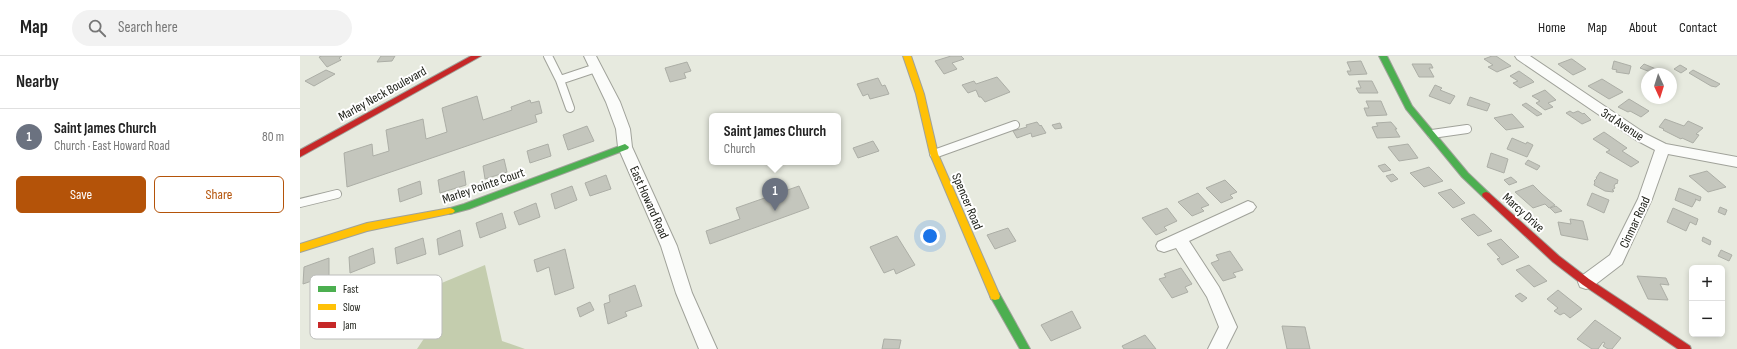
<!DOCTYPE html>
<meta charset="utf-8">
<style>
:root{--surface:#fff;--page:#f2f2f2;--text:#222;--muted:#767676;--line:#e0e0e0;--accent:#b45309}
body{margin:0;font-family:"Sofia Sans Condensed",sans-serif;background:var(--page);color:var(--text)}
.controls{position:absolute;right:12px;bottom:12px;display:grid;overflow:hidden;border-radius:6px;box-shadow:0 2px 6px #0003}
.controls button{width:36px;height:36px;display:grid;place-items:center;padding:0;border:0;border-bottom:1px solid var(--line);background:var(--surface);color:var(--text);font:20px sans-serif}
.compass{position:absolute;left:1341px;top:12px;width:36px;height:36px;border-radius:50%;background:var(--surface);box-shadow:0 2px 6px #0003;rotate:176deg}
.you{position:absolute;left:630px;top:180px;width:14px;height:14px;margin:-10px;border:3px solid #fff;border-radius:50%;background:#1a73e8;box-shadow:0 0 0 6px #1a73e833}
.badge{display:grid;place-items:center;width:26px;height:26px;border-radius:50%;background:var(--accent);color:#fff;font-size:13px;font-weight:700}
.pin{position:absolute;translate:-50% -33px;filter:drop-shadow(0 1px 2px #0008)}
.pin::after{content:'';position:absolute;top:21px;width:14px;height:12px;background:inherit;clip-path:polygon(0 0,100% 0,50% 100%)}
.popup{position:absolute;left:409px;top:57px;width:132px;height:52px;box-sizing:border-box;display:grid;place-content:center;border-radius:6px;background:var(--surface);filter:drop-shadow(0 1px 3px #0005);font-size:13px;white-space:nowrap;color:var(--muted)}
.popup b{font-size:15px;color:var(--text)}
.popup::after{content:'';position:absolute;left:50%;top:100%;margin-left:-8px;border:8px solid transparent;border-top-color:var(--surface)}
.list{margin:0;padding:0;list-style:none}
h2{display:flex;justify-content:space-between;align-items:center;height:52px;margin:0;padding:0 16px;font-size:17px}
h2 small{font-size:13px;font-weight:400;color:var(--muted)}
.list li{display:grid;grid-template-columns:26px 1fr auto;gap:12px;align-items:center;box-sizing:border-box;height:56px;padding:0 16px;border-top:1px solid var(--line)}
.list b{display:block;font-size:15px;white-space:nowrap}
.list p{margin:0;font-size:13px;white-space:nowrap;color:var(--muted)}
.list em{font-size:13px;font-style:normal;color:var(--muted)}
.actions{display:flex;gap:8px;padding:12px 16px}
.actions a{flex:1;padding:9px 0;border:1px solid var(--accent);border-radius:6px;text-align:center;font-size:14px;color:var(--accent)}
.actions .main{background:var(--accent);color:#fff}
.icon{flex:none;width:22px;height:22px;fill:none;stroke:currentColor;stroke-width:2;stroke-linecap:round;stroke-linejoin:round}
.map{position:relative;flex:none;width:1437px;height:293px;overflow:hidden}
header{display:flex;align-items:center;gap:24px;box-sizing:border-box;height:56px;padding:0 20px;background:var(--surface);border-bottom:1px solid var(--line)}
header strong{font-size:19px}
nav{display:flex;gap:22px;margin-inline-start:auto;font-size:14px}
.search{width:280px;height:36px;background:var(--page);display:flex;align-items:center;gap:10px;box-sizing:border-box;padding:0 14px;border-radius:22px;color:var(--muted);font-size:15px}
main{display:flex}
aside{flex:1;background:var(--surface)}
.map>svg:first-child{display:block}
.forest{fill:#c4cdae}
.building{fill:#c4c6bd;stroke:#acaea6}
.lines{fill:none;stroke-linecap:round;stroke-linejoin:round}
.lane-casing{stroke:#a0a29a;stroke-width:10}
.street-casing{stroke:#a0a29a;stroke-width:2}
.fast-casing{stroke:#a0a29a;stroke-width:2}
.slow-casing{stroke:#a0a29a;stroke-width:2}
.jam-casing{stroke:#a0a29a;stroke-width:2}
.lane{stroke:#fbfcfa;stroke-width:8}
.street{fill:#fbfcfa;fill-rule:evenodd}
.fast{fill:#4caf50;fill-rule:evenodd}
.slow{fill:#ffc107;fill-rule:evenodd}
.jam{fill:#c62828;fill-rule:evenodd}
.labels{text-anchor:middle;stroke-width:4;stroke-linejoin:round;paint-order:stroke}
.street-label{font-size:13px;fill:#20221b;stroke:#fff}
.key{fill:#fff;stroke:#bcbdbb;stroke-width:1}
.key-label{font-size:11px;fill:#20221b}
</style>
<header>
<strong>Map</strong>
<div class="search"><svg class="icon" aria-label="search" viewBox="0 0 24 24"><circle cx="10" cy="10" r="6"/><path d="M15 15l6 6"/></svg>Search here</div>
<nav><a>Home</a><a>Map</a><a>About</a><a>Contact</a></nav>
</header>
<main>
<aside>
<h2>Nearby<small></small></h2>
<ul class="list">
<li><span class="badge" style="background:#6b7280">1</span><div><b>Saint James Church</b><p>Church · East Howard Road</p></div><em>80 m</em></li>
</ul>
<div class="actions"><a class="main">Save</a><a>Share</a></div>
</aside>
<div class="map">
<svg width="1437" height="293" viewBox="0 0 1437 293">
<rect width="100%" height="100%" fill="#e7eadf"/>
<path class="forest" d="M185,209l17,76 23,8h-108l10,-15 -7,-42z"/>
<path class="building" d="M22,0h20l-3,2 2,2 -14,7 -8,-10z
M81,0h14l-3,5 -15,1z
M651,0h10l3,3 -12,4 5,6 -13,5 -9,-13z
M1192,0h4l15,10 -14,6 -9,-5 5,-2 -9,-6z
M1271,3h1l14,10 -13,6 -15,-11z
M1061,5l6,13 -18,1 -2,-4h4l-4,-9z
M1314,5l17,5 -2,8 -13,-2 1,-2 -5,-1z
M387,6l4,9 -7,2 2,5 -16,4 -5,-14z
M1112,8h19l2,4h-4l5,9h-15z
M1344,8l12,5 -3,4 -13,-5z
M1380,9l2,1 5,3 -6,4 -7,-4z
M26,14l9,4 -21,12 -9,-5z
M1393,14l27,14 -4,3 -5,-1 -22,-13z
M1219,15l13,9 2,2 -14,6 -7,-5 5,-2 -8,-5z
M697,21l13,15 -25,10 -4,-5h-2l-3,-7 -8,3 -6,-8 12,-4 2,3z
M578,22l4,8 3,-1 4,9 -19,5 -2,-5 -5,2 -6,-12z
M1302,23l18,11 3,2 -14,7 -21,-13z
M1058,25h14l6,12h-19l-3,-5h5z
M1135,29l7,3 -2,2 15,6 -5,8 -21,-8z
M1245,34l11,10 -8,3 5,4 -8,3 -9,-7 4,-2 -8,-5z
M177,40l6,24 29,-10 -1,-3 19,-7 1,3 8,-2 3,12 -7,2 2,7 -190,65 -3,-34 28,-9 1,12 16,-5 -3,-21 37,-11 3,20 21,-7 -5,-24z
M1170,41l20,7 -3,7 -20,-6z
M1329,43l20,12 -8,6 -11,-6 -2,1 -10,-5z
M1066,45h15l6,14 -20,1 -3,-8h5z
M1226,47l13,9 3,2 -5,2 -15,-11z
M1270,55l3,2 5,-2 5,3 1,-1 7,7 -9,4 -16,-11z
M1212,58l12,13 -18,3 -12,-12z
M1365,63l19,7 4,-5 15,7 -7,6 3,1 -6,8 -11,-5 -1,1 -18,-9 1,-1 -5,-2z
M737,66l3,4 1,-1 5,8 -14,4 -1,-4 -14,5 -4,-7 14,-4 -1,-2z
M1091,66l6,7h-2l5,8 -23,1 -5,-11 6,-1 -2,-3z
M760,67l2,5 -7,1 -3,-4z
M287,70l7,15 -26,9 -5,-15z
M1304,76l23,16 -5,3 17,11 -8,5 -25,-15 4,-2 -17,-11z
M1212,82l14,6 1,-2 6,3 -6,12 -20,-8z
M573,85l6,10 -21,7 -5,-10z
M248,88l3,12 -21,7 -3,-12z
M1108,88l10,14 -19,3 -11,-14z
M1191,97l17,6 -4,14 -17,-6z
M204,103l3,13 -22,7 -2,-13z
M1228,104l12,6 -3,4 -12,-6z
M1085,108l6,6 -8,2 -5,-6z
M1129,111l14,14 -19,6 -14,-14z
M164,115l2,14 -26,8 -2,-13z
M1407,115l19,16 -18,5 -19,-16z
M1300,116l18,8 -1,4 -1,-1 -2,3 1,2 -3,2 2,1 -1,1 -8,-1 -11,-6 1,-3 -1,-1 3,-3h-1z
M1093,118l5,5 -7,3 -5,-6z
M306,119l5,14 -21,7 -5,-13z
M1211,121l6,5 -8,3 -5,-5z
M925,124l12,12 -7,3 3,3 -12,5 -15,-15z
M120,125l2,13 -22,8 -2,-13z
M1233,129l9,9 13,11 -6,3 -4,-4 -12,4 -18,-16z
M272,130l5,14 -22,9 -4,-15z
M499,130l10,22 -99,36 -4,-13 34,-12 -4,-11z
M1379,132l22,9 -1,4 -5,-2 1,1 -4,7 -17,-7z
M1151,133l14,14 -12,5 -15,-15z
M898,137l11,12 -8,3 3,3 -12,5 -14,-14z
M1292,137l17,7 -5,13 -17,-8z
M236,147l4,14 -21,8 -5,-13z
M1256,150l6,5 -7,2 -5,-5z
M1420,151l7,3 -2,5 -7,-3z
M867,152l10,13 -13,6 3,3 -11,5 -14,-17z
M1373,152l25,11 -2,6 -6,-3 -4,9 -19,-9z
M202,157l4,15 -26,10 -4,-15z
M1174,158l10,9 8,8 -14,5 -17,-17z
M1270,163l13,2 5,19 -27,-5 -3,-13 13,2z
M708,172l8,13 -21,8 -8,-14z
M160,174l3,16 -24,9 -2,-16z
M597,180l18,29 -19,9 -2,-5 -10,4 -14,-26z
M1403,181l8,4 -1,4 -8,-4z
M123,182l3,16 -29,10 -2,-16z
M1201,183l18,18 -17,8 -5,-6 3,-1 -13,-14z
M73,192l2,15 -25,10 -1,-16z
M265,193l9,39 -19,7 -6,-28 -12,5 -3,-12z
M1421,194l11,5 -3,6 -11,-5z
M930,195l13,19 -10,3 3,4 -13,4 -12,-18 8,-3 -3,-5z
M29,202v17l-26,9 1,-17z
M1229,209l18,16 -13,6 -18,-17z
M881,212l11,16 -7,3 3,5 -16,6 -13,-19 7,-2 -2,-3z
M1337,220l29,2 3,7 -9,-1 8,16 -20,-1z
M335,229l7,21 -17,6 2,4 -19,8 -4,-20 6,-2 -1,-7z
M1258,234l15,12 9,7 -12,9 -6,-5 -4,2 -6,-4 4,-3 -11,-9z
M1220,237l7,5 -5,4 -7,-6z
M290,246l4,8 -14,7 -3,-9z
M772,255l9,17 -30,13 -10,-16z
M1295,264l26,18 -9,11h-4l-5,-3 2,-3 -2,-1 -5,7h-6l-15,-10z
M982,270l23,1 5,22h-23z
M845,279l11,14h-32l-2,-3z
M584,283l17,1 -2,9h-17z"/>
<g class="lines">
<g class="lane-casing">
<path id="lane" d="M248,0l12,24
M270,52l-10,-28 36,-12
M1132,78l35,-5
M634,98l81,-29
M0,147l37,-9"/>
</g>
<g class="street-casing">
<path id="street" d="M284,0h12l24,46 10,27 2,18 45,99 15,47 25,56h-18l-23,-56 -15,-47 -43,-99 -2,-18 -10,-27z
M1215,0h15l116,78 20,10 71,13v10l-69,-13 -16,45 -30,65 -30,23 -6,2 -6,-2 -2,-5 2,-5 30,-22 28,-56 17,-49 -19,-10 -119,-81z
M948,145l5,2 3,4 -3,4 -64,30 30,46 18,40 -11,22h-18l11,-22 -12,-30 -31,-49 -12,4 -6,-2 -2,-4 2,-4z"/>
</g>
<g class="fast-casing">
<path id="fast" d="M1079,0h8l25,50 56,67 21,20 1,2 -1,2h-6l-21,-20 -56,-68z
M325,88l4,3 -1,2 -159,60 -19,5 -3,-1 -2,-2 2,-2 17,-5z
M695,236l4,1 31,56h-10l-30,-53 1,-3z"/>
</g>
<g class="slow-casing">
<path id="slow" d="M603,0h8l13,38 14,60 62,142 -1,3 -4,1 -4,-1 -1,-3 -60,-142 -14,-60z
M150,152l3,1 2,2 -2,2 -86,18 -67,21v-8l67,-21z"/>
</g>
<g class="jam-casing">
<path id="jam" d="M171,0h10l-181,101v-7z
M1186,136l3,1 70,63 30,23 101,67 1,3h-13l-95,-64 -30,-23 -70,-65 -1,-2 1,-2z"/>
</g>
<use href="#lane" class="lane"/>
<use href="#street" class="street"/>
<use href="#fast" class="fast"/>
<use href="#slow" class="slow"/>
<use href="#jam" class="jam"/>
</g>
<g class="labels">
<g class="street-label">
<text transform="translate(82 37) rotate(-29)" y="5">Marley Neck Boulevard</text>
<text transform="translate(1323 68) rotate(33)" y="5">3rd Avenue</text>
<text transform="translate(183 129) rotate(-19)" y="5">Marley Pointe Court</text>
<text transform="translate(668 145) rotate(67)" y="5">Spencer Road</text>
<text transform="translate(350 146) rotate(66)" y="5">East Howard Road</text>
<text transform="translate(1224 156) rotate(42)" y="5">Marcy Drive</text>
<text transform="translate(1334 166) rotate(-65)" y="5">Cinmar Road</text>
</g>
</g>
<rect x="10" y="219" width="132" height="64" rx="6" class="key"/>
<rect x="18" y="230" width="18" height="6" fill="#4caf50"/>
<rect x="18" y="248" width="18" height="6" fill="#ffc107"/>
<rect x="18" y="266" width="18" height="6" fill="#c62828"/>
<g class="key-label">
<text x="43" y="237">Fast</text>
<text x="43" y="255">Slow</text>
<text x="43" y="273">Jam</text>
</g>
</svg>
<div class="controls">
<button>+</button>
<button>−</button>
</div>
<svg class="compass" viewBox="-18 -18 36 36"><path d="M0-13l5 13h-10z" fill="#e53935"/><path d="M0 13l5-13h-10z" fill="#767676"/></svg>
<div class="you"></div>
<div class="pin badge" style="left:475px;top:155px;background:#6b7280">1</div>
<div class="popup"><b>Saint James Church</b>Church</div>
</div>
</main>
